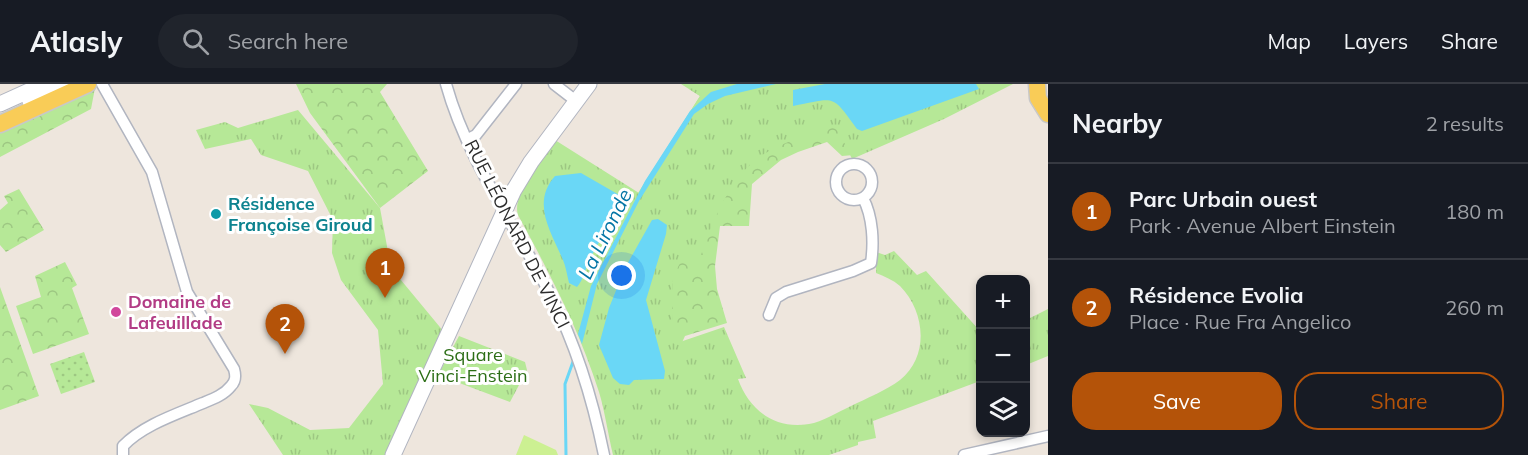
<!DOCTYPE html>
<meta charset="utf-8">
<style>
:root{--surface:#171b24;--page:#20242c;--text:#f1f3f6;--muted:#9ea1a6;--line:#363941;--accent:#b45309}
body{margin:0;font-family:Mulish,sans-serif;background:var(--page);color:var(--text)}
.controls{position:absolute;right:18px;bottom:18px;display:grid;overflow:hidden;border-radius:12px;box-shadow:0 3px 9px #0003}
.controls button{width:54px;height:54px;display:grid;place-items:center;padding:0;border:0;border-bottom:2px solid var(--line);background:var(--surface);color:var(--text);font:30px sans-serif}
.you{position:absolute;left:622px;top:192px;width:21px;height:21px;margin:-15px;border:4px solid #fff;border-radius:50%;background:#1a73e8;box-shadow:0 0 0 9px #1a73e833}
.badge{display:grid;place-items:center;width:39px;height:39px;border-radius:50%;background:var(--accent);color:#fff;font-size:20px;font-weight:700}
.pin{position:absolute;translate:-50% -50px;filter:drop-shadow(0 2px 3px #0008)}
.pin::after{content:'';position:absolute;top:32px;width:21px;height:18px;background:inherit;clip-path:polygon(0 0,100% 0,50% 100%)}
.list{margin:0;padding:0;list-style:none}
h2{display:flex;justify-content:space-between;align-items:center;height:78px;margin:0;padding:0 24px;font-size:26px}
h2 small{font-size:20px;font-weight:400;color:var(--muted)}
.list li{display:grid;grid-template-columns:39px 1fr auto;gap:18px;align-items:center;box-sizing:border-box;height:96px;padding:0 24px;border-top:2px solid var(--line)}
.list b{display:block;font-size:22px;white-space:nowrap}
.list p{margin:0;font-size:20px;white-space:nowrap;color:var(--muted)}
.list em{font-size:20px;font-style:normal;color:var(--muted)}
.actions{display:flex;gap:12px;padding:18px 24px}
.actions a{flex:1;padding:14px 0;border:2px solid var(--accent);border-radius:24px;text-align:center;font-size:21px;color:var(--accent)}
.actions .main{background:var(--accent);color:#fff}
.icon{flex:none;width:33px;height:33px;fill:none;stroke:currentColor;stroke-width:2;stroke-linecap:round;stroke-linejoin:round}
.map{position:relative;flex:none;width:1048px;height:371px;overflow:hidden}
header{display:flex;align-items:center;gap:36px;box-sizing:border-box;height:84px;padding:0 30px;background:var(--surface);border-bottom:2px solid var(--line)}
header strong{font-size:28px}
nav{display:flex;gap:33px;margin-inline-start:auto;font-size:21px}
.search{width:420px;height:54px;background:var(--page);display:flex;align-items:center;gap:15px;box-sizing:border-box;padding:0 21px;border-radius:33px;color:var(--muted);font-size:22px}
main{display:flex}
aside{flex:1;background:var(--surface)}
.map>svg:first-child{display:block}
.grass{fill:url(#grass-dots)}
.forest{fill:url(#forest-crowns)}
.park{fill:url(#park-tufts)}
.pitch{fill:#ccf092}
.water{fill:#6ad7f6}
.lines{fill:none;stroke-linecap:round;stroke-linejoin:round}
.stream{stroke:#6ad7f6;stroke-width:3}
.street-casing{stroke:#b1b5c0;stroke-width:13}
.secondary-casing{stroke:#b1b5c0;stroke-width:17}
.primary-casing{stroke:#c8c8c8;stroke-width:19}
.street{stroke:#fff;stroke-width:10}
.secondary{stroke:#fff;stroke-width:15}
.primary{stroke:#f9cc57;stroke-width:16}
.culture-dot{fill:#0f9aa8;stroke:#fff;stroke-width:2}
.hotel-dot{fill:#d1479c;stroke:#fff;stroke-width:2}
.labels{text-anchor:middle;stroke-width:6;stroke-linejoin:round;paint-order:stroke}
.culture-label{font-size:18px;font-weight:bold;fill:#0d838f;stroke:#fff;text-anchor:start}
.street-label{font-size:18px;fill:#2c2c2c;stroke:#fff}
.hotel-label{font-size:18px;font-weight:bold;fill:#b23c85;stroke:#fff;text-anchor:start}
.park-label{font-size:18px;fill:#2c6e16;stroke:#fff}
.water-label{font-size:20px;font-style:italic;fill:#0576a6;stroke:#fff}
</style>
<header>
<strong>Atlasly</strong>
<div class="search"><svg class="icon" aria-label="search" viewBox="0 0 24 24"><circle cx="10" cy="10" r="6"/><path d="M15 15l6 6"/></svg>Search here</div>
<nav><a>Map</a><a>Layers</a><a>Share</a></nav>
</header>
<main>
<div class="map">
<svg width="1048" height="371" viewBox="0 0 1048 371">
<defs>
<pattern id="grass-dots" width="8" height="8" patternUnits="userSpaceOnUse" patternTransform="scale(1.5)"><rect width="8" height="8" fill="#b6e897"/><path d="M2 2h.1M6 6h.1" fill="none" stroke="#9dc782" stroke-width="1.8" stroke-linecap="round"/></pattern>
<pattern id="forest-crowns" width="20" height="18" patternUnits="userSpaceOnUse" patternTransform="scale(1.5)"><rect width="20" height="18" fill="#b6e897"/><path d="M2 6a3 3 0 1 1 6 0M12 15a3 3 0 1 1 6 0" fill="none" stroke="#9dc782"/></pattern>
<pattern id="park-tufts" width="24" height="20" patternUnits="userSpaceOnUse" patternTransform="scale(1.5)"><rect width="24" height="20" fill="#b6e897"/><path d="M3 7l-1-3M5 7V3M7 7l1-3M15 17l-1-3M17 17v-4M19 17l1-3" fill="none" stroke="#9dc782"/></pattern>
</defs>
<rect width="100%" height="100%" fill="#eee6dd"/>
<path class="grass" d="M84,268l11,30 -34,12 -11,-30z"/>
<path class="forest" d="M296,0h91l-7,8 48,79 -48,37 -70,-95z
M95,4l-4,21 -91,48v-27z
M689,5l143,23 22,43 -12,1 -15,-14 -29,10 -17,8 -29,24 -3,42h-29l-5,40 2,23 10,34 -42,13 -12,26 -35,-169 62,-97z
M19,105l25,41 -38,22 -6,-7v-35l8,-7 -4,-7z
M65,178l12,23 -5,3 17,46 -56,20 -17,-48 25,-9 -6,-21z
M0,203l39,109 -39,14z"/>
<path class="park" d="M681,0h332l-69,35 -92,40 -16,-34c-24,8 -50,16 -72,29 -34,21 -52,69 -64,104l1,5h-21l-7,14 -1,36 2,31 50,-17 22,51 -8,1c11,31 37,51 71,45 13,-2 29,-12 42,-18 14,-7 36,-16 49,-26 30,-24 25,-69 0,-94 -7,-6 -16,-10 -24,-13v-21l9,3 9,-4 23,24 9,-4 54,60v50l-107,40 3,17 -18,4v3l-29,10h-216c-5,-21 -8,-43 -14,-63 -20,-63 -50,-120 -81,-177 -7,-19 26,-59 37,-75l84,53 61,-97z
M298,26l82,98 11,60 53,64 -58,123h-103l-34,-51 19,4 42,22 39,-2 34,-44 -5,-54 -37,-50 -9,-27 1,-33 -25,-49 -47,-16 -10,-16 -46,10 -9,-19 29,-8 13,6z
M1048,225v47l-22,9v-45z
M459,252l66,26 2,8 -17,32 -72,-27z"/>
<path class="pitch" d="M524,351l32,15 2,5h-42z"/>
<path class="water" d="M737,0h39l-51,12 -17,8 -14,10 -55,87 -42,83 -15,60 -4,-10 13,-48 54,-105 45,-70 21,-19z
M825,0h151l3,5 -117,42 -5,-2c-26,-36 -21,-31 -64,-23v-16z
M581,89l40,23c-5,21 -20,41 -30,61 -5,9 -7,22 -14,30l-8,-4c-2,-8 -3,-16 -6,-23 -12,-28 -32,-57 -8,-84z
M658,135l9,6 -1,9 -20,66 19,71 -1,8 -30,1 -5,5 -9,-1 -7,-6 -14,-33 10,-37 16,-40 27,-48z"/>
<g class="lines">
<path class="stream" d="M566,371l-1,-71 9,-25"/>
<g class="street-casing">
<path id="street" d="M102,0l50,88 35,120 47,77c2,7 2,12 -3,17 -7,9 -18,13 -28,17 -26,11 -60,22 -80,43v9
M446,0c21,76 70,142 105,212 25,49 42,105 53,159
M554,0l22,17
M468,55l8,-4 40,-51
M836 98a18 18 0 1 1 36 0a18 18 0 1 1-36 0Z
M769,231l7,-17 10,-6 67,-21 18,-8c3,-20 2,-46 -8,-65
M964,371l84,-19"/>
</g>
<g class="secondary-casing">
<path id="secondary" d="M30,17l38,-17
M0,20l42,-19
M393,371l121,-265 17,-28 58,-78"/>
</g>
<g class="primary-casing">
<path id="primary" d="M1037,0l1,14 10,16
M0,40l88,-40"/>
</g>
<use href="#street" class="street"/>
<use href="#secondary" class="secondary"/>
<use href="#primary" class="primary"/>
</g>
<circle class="culture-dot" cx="216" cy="130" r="6"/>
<circle class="hotel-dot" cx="116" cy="228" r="6"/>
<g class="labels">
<g class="culture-label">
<text x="228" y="126">Résidence<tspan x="228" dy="21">Françoise Giroud</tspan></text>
</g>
<g class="street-label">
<text transform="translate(517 150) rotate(63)" y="6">RUE LÉONARD DE VINCI</text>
</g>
<g class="hotel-label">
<text x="128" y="224">Domaine de<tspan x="128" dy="21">Lafeuillade</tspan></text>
</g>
<g class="park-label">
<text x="473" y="277">Square<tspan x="473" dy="21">Vinci-Enstein</tspan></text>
</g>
<g class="water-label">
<text transform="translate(605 150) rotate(-64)" y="7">La Lironde</text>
</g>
</g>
</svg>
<div class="controls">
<button>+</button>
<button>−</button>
<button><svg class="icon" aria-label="layers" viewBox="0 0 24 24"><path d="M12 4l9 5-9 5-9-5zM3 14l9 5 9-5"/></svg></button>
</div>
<div class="you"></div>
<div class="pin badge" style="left:385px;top:214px">1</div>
<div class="pin badge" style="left:285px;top:270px">2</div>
</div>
<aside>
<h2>Nearby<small>2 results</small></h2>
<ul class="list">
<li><span class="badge">1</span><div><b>Parc Urbain ouest</b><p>Park · Avenue Albert Einstein</p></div><em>180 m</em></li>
<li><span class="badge">2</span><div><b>Résidence Evolia</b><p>Place · Rue Fra Angelico</p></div><em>260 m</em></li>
</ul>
<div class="actions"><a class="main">Save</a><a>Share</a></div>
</aside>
</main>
